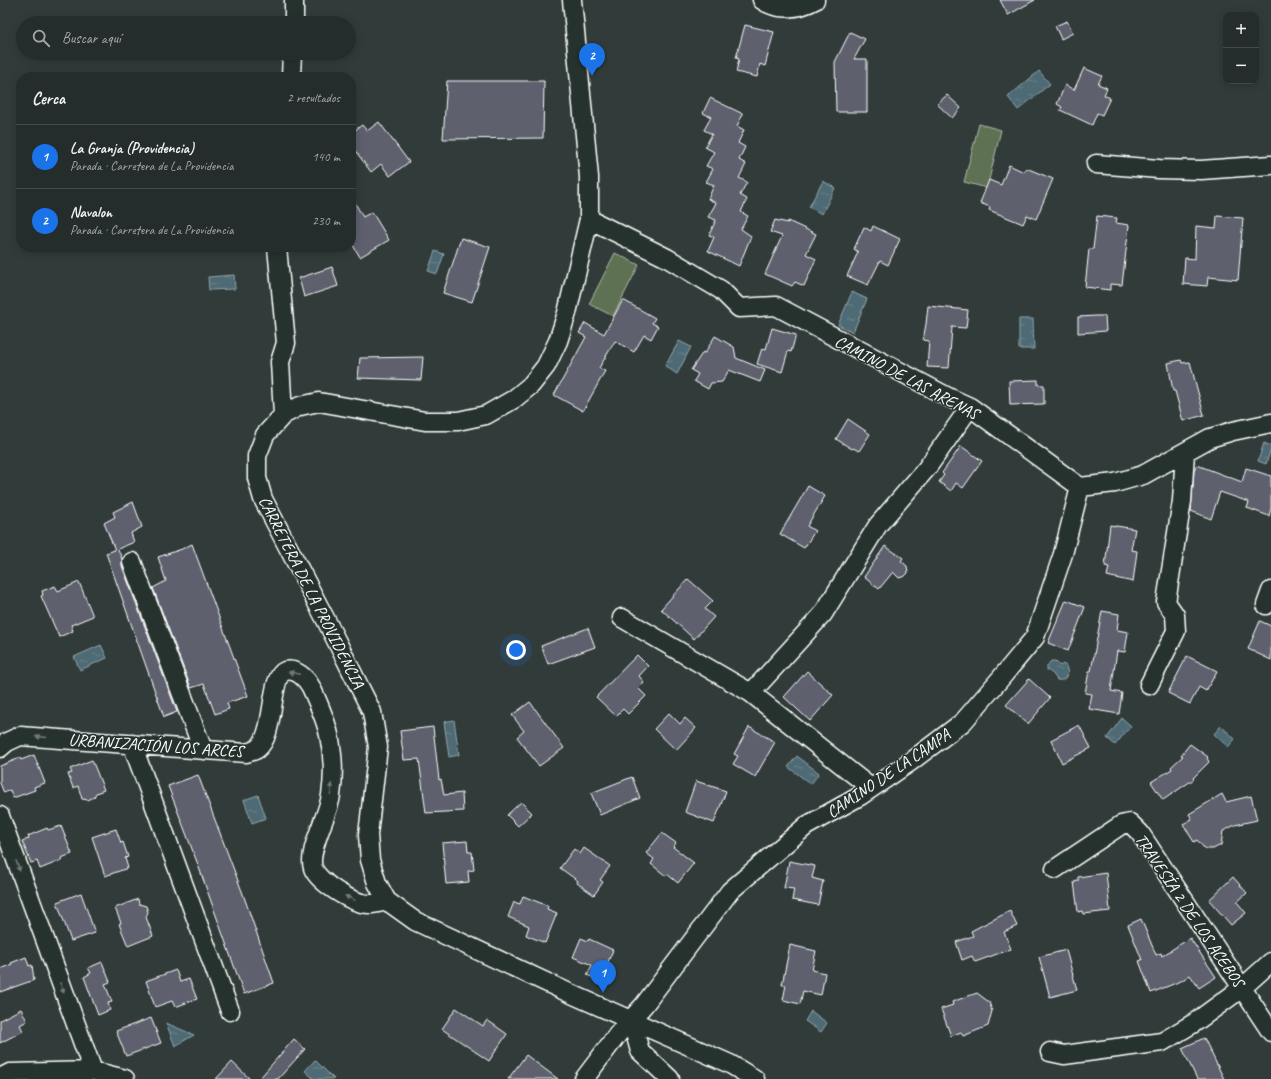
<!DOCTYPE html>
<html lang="es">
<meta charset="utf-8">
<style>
:root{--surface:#252d2c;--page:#313938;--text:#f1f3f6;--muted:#a3a8a9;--line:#424948;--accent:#1a73e8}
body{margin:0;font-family:Caveat,sans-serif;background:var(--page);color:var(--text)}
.controls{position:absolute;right:12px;top:12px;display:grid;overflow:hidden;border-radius:8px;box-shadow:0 2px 10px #0003}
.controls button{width:36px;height:36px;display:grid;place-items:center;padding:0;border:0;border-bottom:1px solid var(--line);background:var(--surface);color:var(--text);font:20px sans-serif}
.you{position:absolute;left:516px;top:650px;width:14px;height:14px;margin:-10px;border:3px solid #fff;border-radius:50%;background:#1a73e8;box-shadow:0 0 0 6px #1a73e833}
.badge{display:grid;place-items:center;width:26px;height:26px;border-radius:50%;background:var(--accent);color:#fff;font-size:13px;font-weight:700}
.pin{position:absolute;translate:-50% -33px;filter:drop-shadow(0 1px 2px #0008)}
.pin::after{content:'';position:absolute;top:21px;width:14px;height:12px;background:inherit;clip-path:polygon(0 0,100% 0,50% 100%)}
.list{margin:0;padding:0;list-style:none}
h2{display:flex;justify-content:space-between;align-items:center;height:52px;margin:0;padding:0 16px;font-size:17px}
h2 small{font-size:13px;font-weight:400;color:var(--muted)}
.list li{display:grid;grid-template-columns:26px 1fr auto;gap:12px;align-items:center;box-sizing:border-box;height:64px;padding:0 16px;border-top:1px solid var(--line)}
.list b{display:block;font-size:15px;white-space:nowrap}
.list p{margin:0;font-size:13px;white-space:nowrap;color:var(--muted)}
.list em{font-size:13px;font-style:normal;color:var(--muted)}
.icon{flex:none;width:22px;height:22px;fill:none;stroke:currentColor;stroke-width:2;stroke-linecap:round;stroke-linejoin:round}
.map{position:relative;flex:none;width:1271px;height:1079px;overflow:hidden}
.search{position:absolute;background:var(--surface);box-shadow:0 2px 10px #0003;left:16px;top:16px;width:340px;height:44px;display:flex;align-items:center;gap:10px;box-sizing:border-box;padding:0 14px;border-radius:22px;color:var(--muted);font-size:15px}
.panel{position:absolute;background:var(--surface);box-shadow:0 2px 10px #0003;left:16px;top:72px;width:340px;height:180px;border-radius:16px}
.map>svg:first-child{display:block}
.pitch{fill:#5f7153;stroke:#afb8a9}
.water{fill:url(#water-ripples);stroke:#94a6ac}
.building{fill:#5f606e;stroke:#fff}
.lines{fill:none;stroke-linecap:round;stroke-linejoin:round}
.minor-casing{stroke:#fff;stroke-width:21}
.minor{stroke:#26332d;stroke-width:18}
.oneway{fill:#727a76}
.labels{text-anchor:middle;stroke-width:3;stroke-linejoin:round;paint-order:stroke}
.street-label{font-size:17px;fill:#fff;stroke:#26332d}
</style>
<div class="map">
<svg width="1271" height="1079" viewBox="0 0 1271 1079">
<defs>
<pattern id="water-ripples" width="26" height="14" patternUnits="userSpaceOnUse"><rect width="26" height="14" fill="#4d6b74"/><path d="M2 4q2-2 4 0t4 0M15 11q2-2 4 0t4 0" fill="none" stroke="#688189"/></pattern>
</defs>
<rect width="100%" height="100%" fill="#313c3a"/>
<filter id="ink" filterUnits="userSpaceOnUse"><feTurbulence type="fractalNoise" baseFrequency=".025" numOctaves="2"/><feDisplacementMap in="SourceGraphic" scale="8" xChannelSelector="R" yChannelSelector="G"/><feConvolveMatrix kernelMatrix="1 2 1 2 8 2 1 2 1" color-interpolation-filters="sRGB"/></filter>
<g filter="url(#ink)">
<path class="pitch" d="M979,124l22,6 -14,58 -23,-6z
M615,253l24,12 -26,51 -24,-12z"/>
<path class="water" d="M1039,71l11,13 -32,26 -10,-13z
M823,181l12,7 -13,26 -13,-7z
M435,251l9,3 -7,20 -9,-3z
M234,275l1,14 -26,1 -1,-13z
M852,292l15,7 -14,33 -15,-7z
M1019,319h14l1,30h-15z
M679,341l12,6 -14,27 -12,-8z
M1264,443l7,3v3l-5,15 -8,-3z
M101,645l6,13 -27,12 -6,-13z
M1051,661h4l5,5 3,-2 3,2 2,7c-3,6 -5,8 -11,7l-4,-6 -6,-4v-4z
M1122,718l9,8 -16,19 -8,-7z
M454,720l5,35 -10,2 -5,-35z
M1221,726l14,13 -7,8 -14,-13z
M797,756l22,17 -8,11 -23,-17z
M258,795l8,23 -14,5 -8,-23z
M811,1011l16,12 -6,9 -16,-11z
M166,1023l28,12 -19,11z
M315,1060l19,19h-20l-9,-8z"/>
<path class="building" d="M1000,0h35l-27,15z
M1067,21l6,12 -12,6 -6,-13z
M745,25l29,7 -9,34 -5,-2 -3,13 -21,-5 3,-13 -3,-1z
M850,32l15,7 -11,20h13v53h-31l-1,-50z
M1084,68l18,8 -4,8 9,4 -3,7 6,3 -8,17 -5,-2 -5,12 -32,-15 2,-3 -5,-3 8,-19 9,5z
M447,81h97l-1,57 -100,1z
M947,95l14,13 -9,10 -15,-14z
M710,98l33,16 -6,12 7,4 -6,13 7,4 -6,13 7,4 -7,14 8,4 -7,13 7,4 -6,13 7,4 -7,13 10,7 -12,30 -31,-15 6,-14 -5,-2 7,-15 -8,-3 8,-14 -8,-4 6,-14 -8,-3 7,-13 -7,-3 8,-14 -9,-5 7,-13 -8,-4 7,-13 -8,-4z
M379,122l30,40 -19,14 -9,-12 -10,8 -20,-27v-12l11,-8 5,6z
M1009,165l15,7 2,-4 27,11 -17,40 -9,-4 -4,9 -34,-14 1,-3 -10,-4 9,-23 12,5z
M351,196l12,21 9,-5 17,28 -29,17 -9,-15z
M1097,216l20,2 -1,5 13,2 -7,60 -12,-1v6l-25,-3 4,-38h4z
M1217,216l26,2 -5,62 -30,-3 -1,9 -24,-2 2,-26 10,1 1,-33 20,2z
M775,220l13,3v-2l28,13 -10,20 10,5 -12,27 -9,-4 -3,4 -27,-12 17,-38 -12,-4z
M873,226l27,13 -12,26 -8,-4 -12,24 -21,-9 11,-24 -4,-3 10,-22 7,4z
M461,238l29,9 -18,55 -29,-9z
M332,267l6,19 -34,11 -5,-19z
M623,300l32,18 -3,5 6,3 -7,13 -7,-4 -10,17 -19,-11 -16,27 6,3 -22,40 -29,-16 32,-58 -7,-4 6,-10 19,11z
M928,306l40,4 -2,18 -14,-1 -3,41 -22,-1 2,-26 -6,-1 3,-16z
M1096,316h9l1,15 -28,2v-16z
M772,328l24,7 -5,17 -3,-1 -6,21 -25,-8 5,-16 4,1z
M715,336l19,11 2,11 29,12 -5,12 -31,-12 -7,12 -11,1 -3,6 -14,-8 4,-7 -7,-4 12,-18 2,1z
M423,357l-2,23 -63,-2 2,-20z
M1181,360l1,3 8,-1 14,53 -21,6 -8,-30h-2l-5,-28z
M1038,380v5h6v19l-34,1 -1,-24z
M848,419l22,15 -11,17 -6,-3 -1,1 -16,-10z
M961,446l21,15 -19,27 -7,-5 -5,8 -12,-9 5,-7 -2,-2z
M1197,465l45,17 4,-14 25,8v32l-2,8 -22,-8 2,-6 -29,-10 -9,27 -20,-8 3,-40z
M808,486l17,10 -18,30 8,5 -11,17 -24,-14z
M133,502l9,25 -11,6 3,9 -16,7 4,10v7l55,146 -13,5 -58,-164 9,-3 -11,-27 11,-6 -2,-5z
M1110,525l25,4 -4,21 6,1 -4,31 -26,-6 2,-9 -4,-1z
M192,544l56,152 -21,7 2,6 -14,5 -11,-30 -13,4 -38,-100 13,-7 -8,-24 24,-8z
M885,546l18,12 -2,3 6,5 1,7 -3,3 -6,2 -6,-6 -14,17 -15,-12z
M688,579l25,22 -8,8 9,8 -20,22 -33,-30z
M79,582l14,34 -22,9 2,6 -14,6 -18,-41 2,-1 -1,-4 13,-5 3,5z
M1066,600l19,7 -17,44 -20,-8z
M1102,611l17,3 -2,16 11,2 -3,20 -8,-1 -6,40 11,2 -3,21 -30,-5 3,-15 -7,-1 4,-22h2z
M1260,621l11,5v34l-23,-11z
M588,628l7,19 -47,17 -7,-18z
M637,655l11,11 -9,10 5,6 -6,6 8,8 -18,18 -5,-5 -7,7 -20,-19z
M1187,656l30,15 -11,20 -7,-4 -9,17 -22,-11z
M807,671l26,24 -23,26 -26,-24z
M1029,679l21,19 -22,26 -22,-19z
M530,702l34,46 -25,18 -22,-29 7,-6 -12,-16z
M669,713l11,11 5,-6 11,10 -20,22 -22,-21z
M1079,725l12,23 -29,15 -11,-23z
M433,727l6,53 2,-1 3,16 18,-2 1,18 -37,2 -7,-54 -15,1 -4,-29z
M749,727l26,15 -20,35 -22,-13 5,-8 -4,-2z
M1190,744l18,13 -1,1 2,4 -16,16 1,1 -31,21 -12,-18 21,-13 -1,-2 12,-11 -2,-1z
M34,755l11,28 -11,4 1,3 -22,8 -3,-8 -6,3 -4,-10v-17l20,-8 1,2z
M92,760l12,30 -8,3 -2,4 -6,3 -6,-1 -4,-13 -5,2 -5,-14 4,-1 -2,-4z
M198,775l45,119 31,89 -30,11 -47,-132 -29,-76z
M632,777l8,21 -40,17 -9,-22z
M696,781l30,10 -12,32 -29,-11z
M1222,794l4,8 25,-6 6,24 -22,5 -12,6 -2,14 -8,4h-8l-8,-9 -3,2 -11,-18 9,-5 -3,-5z
M521,802l11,11 -14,13 -11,-11z
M61,826l11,28 -11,4 1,2 -22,9 -3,-8 -6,2 -9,-22 7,-2 -1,-3 19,-8 1,2z
M116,829l5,14 2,-1 5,15 -3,1 3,10 -23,8 -13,-39z
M662,833l14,10 -3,4 21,16 -16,20 -11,-9 -1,2 -15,-12 3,-5 -8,-6z
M467,841l1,11h4l2,18 -6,1 1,11 -23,2 -4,-41z
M584,848l26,18 -10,14 3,2 -9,13 -17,-12 1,-2 -18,-13 14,-19 6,5z
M789,861l26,5 -3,12 11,3 -5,24 -26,-5 2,-11 -10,-1z
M1106,873l4,38 -27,3 -1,-3 -4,1 -4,-30 4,-1v-4z
M1233,877l14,16 -10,9 9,11 -15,12 -22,-25z
M81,893l14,40 -24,8 -14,-39z
M523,896l25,10 -1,3 10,4 -12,30 -19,-8 3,-9 -21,-9 6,-15 6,2z
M138,899l1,5 7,2 2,6 -2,5 7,19 -25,10 -9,-22 2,-1 -6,-15z
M1010,911l7,15 -13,6 7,17 -36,13 -3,-6 -10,4 -6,-18 17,-6 -2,-5z
M1141,919l15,36 5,-2 1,3 28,-18 26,39 -17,11 -9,-13 -9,6 -30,12 -12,-32 3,-1 -14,-35z
M581,938l7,3 1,-2 24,11 -6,14 5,8 -5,11 -20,-8 5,-10 -19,-8z
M790,945l26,6 -4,19 13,3 -4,22 -18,-4 -3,13 -17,-4 3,-15h-4z
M1066,950l11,40 -27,7 -11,-40z
M26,957l3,9 3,-1 2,15 -34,12v-23l12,-5 -1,-1z
M102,962l8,20 -5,2 7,18 -4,1 2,7 -12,5 -14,-38 7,-4 -3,-5z
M176,970l4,12 9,-3 8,20 -22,8 -3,-6 -17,6 -9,-26z
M977,993l12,9 3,9 -4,15 -25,10 -2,-4 -10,4 -10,-27 12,-4 -1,-3z
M456,1008l27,18 4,-6 20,14 -18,27 -47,-32z
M21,1009l6,12 -7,4 3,6 -23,12v-23z
M151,1018l10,25 -35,13 -10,-25z
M1204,1038l20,41h-27l-15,-31z
M294,1039l11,10 -27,30h-19z
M526,1055l32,24h-50z
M232,1062l18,17h-34z"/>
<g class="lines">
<g class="minor-casing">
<path id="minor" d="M572,0l17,177v42l-22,94 -9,28 -12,25 -15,19 -17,14 -28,16 -28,6h-33l-106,-19 -19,4 -17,9 -18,20 -8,21v22l6,21 65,125 44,88 6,35 -10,88 2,25 7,23 10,18 28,20 152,71 163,72 25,15
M762,0c15,11 37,9 53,0
M294,23v-23
M291,77l1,-24
M1096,164l63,5 42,1 70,-5
M589,219l78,39 54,32 18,18 37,-2 172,91 22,10 110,80 35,-4 28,-8 67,-37 23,-7 38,-8
M277,247l9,96 -6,19 3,53
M132,562l71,188
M1266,605l5,-14
M622,618l129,75 72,-79 55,-89 49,-57 43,-61
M1149,685l27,-54 -1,-16 -9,-13 16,-101 3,-49
M751,693l120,95
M132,744l98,267
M0,748l7,-6 13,-6 226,17c4,-1 8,-2 11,-4 19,-14 12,-72 28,-78 11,-3 21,7 26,16 6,13 15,34 18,48 4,19 5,41 2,60 -2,19 -24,56 -18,73 5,14 41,37 57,36 5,0 12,-2 17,-3
M0,816l93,255
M1055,869l66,-44 9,-2 10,10 131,199
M631,1019l9,32 30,28
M1050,1052l14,3 98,-13 32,-19 48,-35 29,-26
M0,1078l10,-5 83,-2 32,8
M584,1079l34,-45 26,-29 86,-114 76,-65 54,-30 50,-34 53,-40 38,-44 34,-41 28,-83 17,-67"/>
</g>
<use href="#minor" class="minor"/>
</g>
<defs><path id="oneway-solid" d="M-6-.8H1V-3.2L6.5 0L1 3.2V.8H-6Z"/></defs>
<g class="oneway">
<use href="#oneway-solid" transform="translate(294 673) rotate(-168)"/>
<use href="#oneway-solid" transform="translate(41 737) rotate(-176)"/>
<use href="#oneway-solid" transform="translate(331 789) rotate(-87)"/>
<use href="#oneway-solid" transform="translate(18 866) rotate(70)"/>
<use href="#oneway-solid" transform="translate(350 898) rotate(-154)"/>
<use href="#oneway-solid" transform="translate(62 988) rotate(70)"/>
</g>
</g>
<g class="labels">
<g class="street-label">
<text transform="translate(907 377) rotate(28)" y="6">CAMINO DE LAS ARENAS</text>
<text transform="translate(312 592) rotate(63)" y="6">CARRETERA DE LA PROVIDENCIA</text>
<text transform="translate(156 745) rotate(4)" y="6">URBANIZACIÓN LOS ARCES</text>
<text transform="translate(888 773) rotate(-34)" y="6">CAMINO DE LA CAMPA</text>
<text transform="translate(1190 910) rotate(56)" y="6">TRAVESÍA 2 DE LOS ACEBOS</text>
</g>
</g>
</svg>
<div class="controls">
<button>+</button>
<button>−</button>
</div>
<div class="you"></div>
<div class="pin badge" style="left:603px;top:993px">1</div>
<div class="pin badge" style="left:592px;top:76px">2</div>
<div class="search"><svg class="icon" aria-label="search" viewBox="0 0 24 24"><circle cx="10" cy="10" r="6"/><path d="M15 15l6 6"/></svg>Buscar aquí</div>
<section class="panel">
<h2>Cerca<small>2 resultados</small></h2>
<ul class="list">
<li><span class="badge">1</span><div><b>La Granja (Providencia)</b><p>Parada · Carretera de La Providencia</p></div><em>140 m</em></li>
<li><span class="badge">2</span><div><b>Navalon</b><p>Parada · Carretera de La Providencia</p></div><em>230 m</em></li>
</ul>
</section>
</div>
